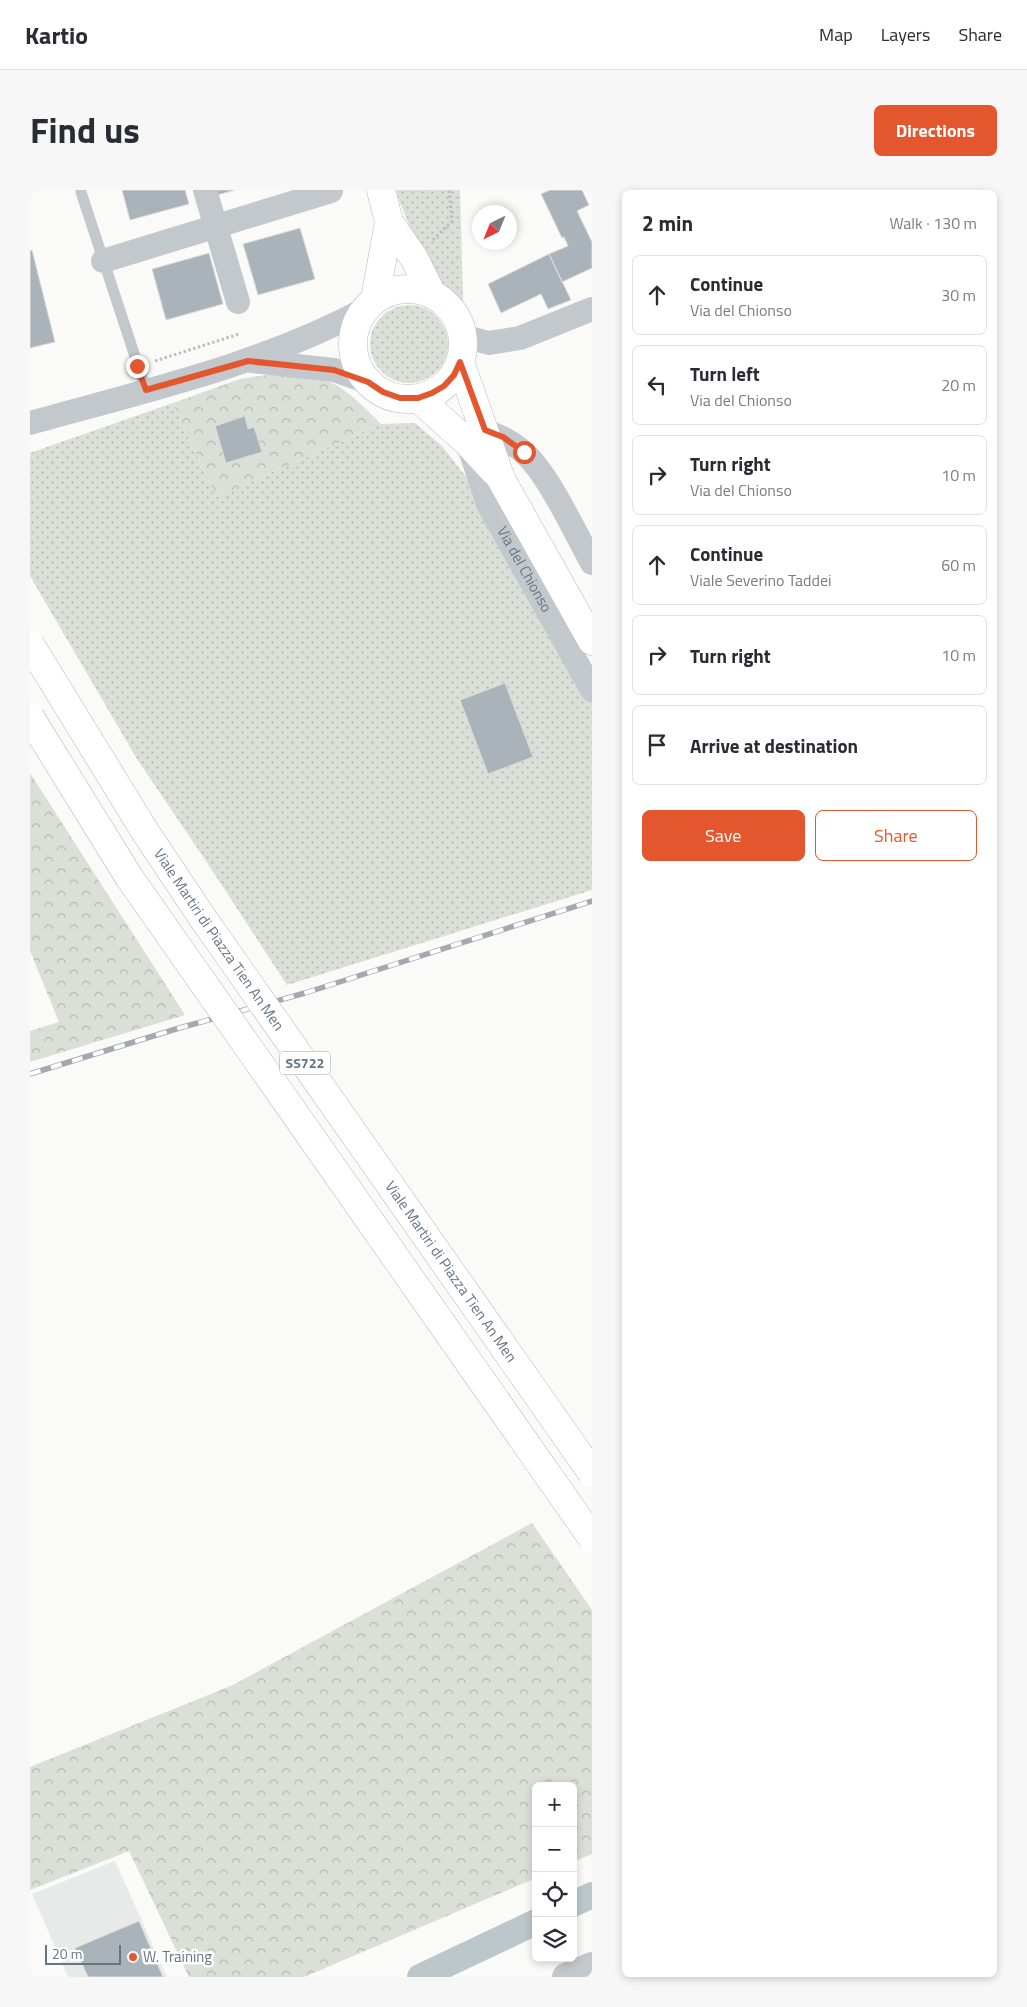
<!DOCTYPE html>
<meta charset="utf-8">
<style>
:root{--surface:#fff;--page:#f7f7f7;--text:#2b2b33;--muted:#7c7c81;--line:#e1e1e2;--accent:#e4572e}
body{margin:0;font-family:"Titillium Web",sans-serif;background:var(--page);color:var(--text)}
.controls{position:absolute;right:15px;bottom:15px;display:grid;overflow:hidden;border-radius:8px;box-shadow:0 2px 8px #0003}
.controls button{width:45px;height:45px;display:grid;place-items:center;padding:0;border:0;border-bottom:1px solid var(--line);background:var(--surface);color:var(--text);font:25px sans-serif}
.compass{position:absolute;left:442px;top:15px;width:45px;height:45px;border-radius:50%;background:var(--surface);box-shadow:0 2px 8px #0003;rotate:223deg}
.scale{position:absolute;left:15px;bottom:12px;width:76px;box-sizing:border-box;padding-left:5px;border:2px solid #657683;border-top:0;font-size:14px;line-height:18px;white-space:nowrap;color:#657683;-webkit-text-stroke:4px #fff;paint-order:stroke}
.stop{position:absolute;width:15px;height:15px;margin:-11px;border:4px solid #e4572e;border-radius:50%;background:#fff}
.stop.end{background:#e4572e;border-color:#fff;box-shadow:0 1px 5px #0008}
.list{margin:0;padding:0;list-style:none}
h2{display:flex;justify-content:space-between;align-items:center;height:65px;margin:0;padding:0 20px;font-size:21px}
h2 small{font-size:16px;font-weight:400;color:var(--muted)}
.list li{display:grid;grid-template-columns:32px 1fr auto;gap:15px;align-items:center;box-sizing:border-box;height:80px;margin:0 10px 10px;padding:0 10px;border:1px solid var(--line);border-radius:8px}
.list b{display:block;font-size:19px;white-space:nowrap}
.list p{margin:0;font-size:16px;white-space:nowrap;color:var(--muted)}
.list em{font-size:16px;font-style:normal;color:var(--muted)}
.actions{display:flex;gap:10px;padding:15px 20px}
.actions a{flex:1;padding:11px 0;border:1px solid var(--accent);border-radius:8px;text-align:center;font-size:18px;color:var(--accent)}
.actions .main{background:var(--accent);color:#fff}
.icon{flex:none;width:28px;height:28px;fill:none;stroke:currentColor;stroke-width:2;stroke-linecap:round;stroke-linejoin:round}
.map{position:relative;flex:none;width:562px;height:1787px;overflow:hidden;border-radius:8px}
header{display:flex;align-items:center;gap:30px;box-sizing:border-box;height:70px;padding:0 25px;background:var(--surface);border-bottom:1px solid var(--line)}
header strong{font-size:24px}
nav{display:flex;gap:28px;margin-inline-start:auto;font-size:18px}
.intro{display:flex;align-items:center;justify-content:space-between;box-sizing:border-box;height:120px;padding:0 30px}
h1{margin:0;font-size:35px}
.button{padding:12px 22px;border-radius:8px;background:var(--accent);color:#fff;font-size:18px;font-weight:700}
main{display:flex;gap:30px;padding:0 30px}
aside{flex:1;background:var(--surface);border-radius:8px;box-shadow:0 2px 8px #0003}
.map>svg:first-child{display:block}
.built{fill:#e8e9e9}
.grass{fill:url(#grass-dots)}
.forest{fill:url(#forest-crowns)}
.lines{fill:none;stroke-linecap:round;stroke-linejoin:round}
.canal{stroke:#bbc7cb;stroke-width:26}
.building{fill:#aab3b9;stroke:#dcdcda}
.secondary-casing{stroke:#b3babf;stroke-width:29}
.path{stroke:#bbbfc2;stroke-width:3;stroke-dasharray:2.5 2.5;stroke-linecap:butt}
.service{stroke:#c3c8cc;stroke-width:11}
.minor{stroke:#c3c8cc;stroke-width:24}
.tertiary{stroke:#c3c8cc;stroke-width:28}
.secondary{stroke:#fff;stroke-width:28}
.rail-casing{stroke:#a2aab0;stroke-width:5.5}
.rail{stroke:#fff;stroke-width:4;stroke-dasharray:11;stroke-linecap:butt}
.trunk-bridge-casing{stroke:#b4b9bd;stroke-width:29;stroke-linecap:butt}
.trunk-bridge{stroke:#fff;stroke-width:28}
.route{stroke:#e4572e;stroke-width:6}
.poi-dot{fill:#e4572e;stroke:#fff;stroke-width:2}
.labels{text-anchor:middle;stroke-width:5;stroke-linejoin:round;paint-order:stroke}
.shield{fill:#fff;stroke:#939fa8;stroke-width:1}
.shield-label{font-size:14px;font-weight:bold;fill:#657683}
.street-label{font-size:15px;fill:#657683;stroke:#fff}
.poi-label{font-size:15px;fill:#657683;stroke:#fff;text-anchor:start}
</style>
<header>
<strong>Kartio</strong>
<nav><a>Map</a><a>Layers</a><a>Share</a></nav>
</header>
<div class="intro"><h1>Find us</h1><a class="button">Directions</a></div>
<main>
<div class="map">
<svg width="562" height="1787" viewBox="0 0 562 1787">
<defs>
<pattern id="grass-dots" width="8" height="8" patternUnits="userSpaceOnUse" patternTransform="scale(1.25)"><rect width="8" height="8" fill="#dadfd7"/><path d="M2 2h.1M6 6h.1" fill="none" stroke="#b4b9b4" stroke-width="1.8" stroke-linecap="round"/></pattern>
<pattern id="forest-crowns" width="20" height="18" patternUnits="userSpaceOnUse" patternTransform="scale(1.25)"><rect width="20" height="18" fill="#dadfd7"/><path d="M2 6a3 3 0 1 1 6 0M12 15a3 3 0 1 1 6 0" fill="none" stroke="#b4b9b4"/></pattern>
</defs>
<rect width="100%" height="100%" fill="#fafaf8"/>
<path class="built" d="M85,1671l52,116h-99l-36,-83z"/>
<path class="grass" d="M365,0h65l3,111 -34,-26z
M340 154a39 39 0 1 1 78 0a39 39 0 1 1-78 0Z
M143,213l43,94 165,-73 34,-1 27,23 47,60 103,184v200l-305,95 -79,-121 -71,-105 -107,-183v-123z"/>
<path class="forest" d="M236,185c21,0 46,-1 66,8 17,8 36,28 49,41l-165,73 -43,-94 67,-24z
M0,583l155,242 -155,47v-31l29,-9 -29,-71z
M502,1333l60,87v244l-19,8v-76h-37v92l-232,99h-115l-60,-126 -99,39v-123l203,-82z"/>
<g class="lines">
<path class="canal" d="M543,1714l19,-9
M390,1787l116,-55"/>
</g>
<path class="building" d="M92,0h63l4,14 -59,16z
M185,0h20l-18,5z
M520,0h32l7,15 -12,6 15,31v26l-30,14 -13,-28 19,-8 -4,-9 -2,1 -21,-44z
M270,38l15,51 -57,16 -15,-51z
M2,60l23,92 -25,6v-97z
M179,63l14,51 -57,16 -14,-51z
M519,64l22,46 -23,9 -7,-15 -40,19 -13,-29z
M215,226l3,13 6,-2 8,25 -36,11 -11,-37z
M475,493l28,74 -45,17 -28,-74z
M109,1731l24,56h-75l-13,-29z"/>
<g class="lines">
<g class="secondary-casing">
<path id="secondary" d="M351,0l8,32 25,36 18,36
M323 154a55 55 0 1 1 110 0a55 55 0 1 1-110 0Z
M345,109l14,-77
M430,172l41,117 91,162
M388,208l49,44 28,30"/>
</g>
<path class="path" d="M403,50l19,-19 -3,-31
M125,171l84,-27"/>
<path class="service" d="M51,2l65,198"/>
<g class="minor">
<path d="M175,0l33,112"/>
<path d="M73,71l228,-70"/>
<path d="M432,146l27,7 31,-5 72,-29"/>
<path d="M222,171l82,9 34,12"/>
<path d="M0,233c114,-32 232,-58 337,-115"/>
<path d="M455,241c14,5 26,10 37,20 26,21 53,82 70,112"/>
<path id="s1" d="M438,254l21,62 103,184"/>
</g>
<path class="tertiary" d="M536,1787l26,-11"/>
<use href="#secondary" class="secondary"/>
<g class="rail-casing">
<path id="rail" d="M0,884l146,-45 129,-36 287,-92"/>
</g>
<use href="#rail" class="rail"/>
<g class="trunk-bridge-casing">
<g id="trunk-bridge">
<path id="s2" d="M0,454l114,186 58,87 390,556"/>
<path d="M0,527l99,160 463,661"/>
</g>
</g>
<use href="#trunk-bridge" class="trunk-bridge"/>
</g>
<g class="lines">
<path class="route" d="M107,176l9,24 102,-29 86,9 34,12 15,10 17,6h18l14,-5 12,-7 10,-11 6,-13 25,68 18,7 21,15"/>
</g>
<circle class="poi-dot" cx="103" cy="1767" r="5"/>
<g class="labels">
<rect class="shield" x="250" y="861.5" width="50" height="23" rx="4"/>
<g class="shield-label">
<text x="275" y="878">SS722</text>
</g>
<g class="street-label">
<text dy="5" stroke="none"><textPath href="#s1" startOffset="138">Via del Chionso</textPath></text>
<text dy="5" stroke="none"><textPath href="#s2" startOffset="351">Viale Martiri di Piazza Tien An Men</textPath></text>
<text dy="5" stroke="none"><textPath href="#s2" startOffset="756">Viale Martiri di Piazza Tien An Men</textPath></text>
</g>
<g class="poi-label">
<text x="113" y="1772">W. Training</text>
</g>
</g>
</svg>
<div class="controls">
<button>+</button>
<button>−</button>
<button><svg class="icon" aria-label="locate" viewBox="0 0 24 24"><circle cx="12" cy="12" r="6"/><path d="M12 2v4M12 18v4M2 12h4M18 12h4"/></svg></button>
<button><svg class="icon" aria-label="layers" viewBox="0 0 24 24"><path d="M12 4l9 5-9 5-9-5zM3 14l9 5 9-5"/></svg></button>
</div>
<svg class="compass" viewBox="-18 -18 36 36"><path d="M0-13l5 13h-10z" fill="#e53935"/><path d="M0 13l5-13h-10z" fill="#7c7c81"/></svg>
<div class="scale">20 m</div>
<div class="stop" style="left:494px;top:262px"></div>
<div class="stop end" style="left:107px;top:176px"></div>
</div>
<aside>
<h2>2 min<small>Walk · 130 m</small></h2>
<ul class="list">
<li><svg class="icon" aria-label="ahead" viewBox="0 0 24 24"><path d="M12 20V5M6 11l6-6 6 6"/></svg><div><b>Continue</b><p>Via del Chionso</p></div><em>30 m</em></li>
<li><svg class="icon" aria-label="left" viewBox="0 0 24 24"><path d="M17 20v-9H6M10 6l-5 5 5 5"/></svg><div><b>Turn left</b><p>Via del Chionso</p></div><em>20 m</em></li>
<li><svg class="icon" aria-label="right" viewBox="0 0 24 24"><path d="M7 20v-9h11M14 6l5 5-5 5"/></svg><div><b>Turn right</b><p>Via del Chionso</p></div><em>10 m</em></li>
<li><svg class="icon" aria-label="ahead" viewBox="0 0 24 24"><path d="M12 20V5M6 11l6-6 6 6"/></svg><div><b>Continue</b><p>Viale Severino Taddei</p></div><em>60 m</em></li>
<li><svg class="icon" aria-label="right" viewBox="0 0 24 24"><path d="M7 20v-9h11M14 6l5 5-5 5"/></svg><div><b>Turn right</b></div><em>10 m</em></li>
<li><svg class="icon" aria-label="arrive" viewBox="0 0 24 24"><path d="M6 21V4h12l-3 4 3 4H6"/></svg><div><b>Arrive at destination</b></div></li>
</ul>
<div class="actions"><a class="main">Save</a><a>Share</a></div>
</aside>
</main>
